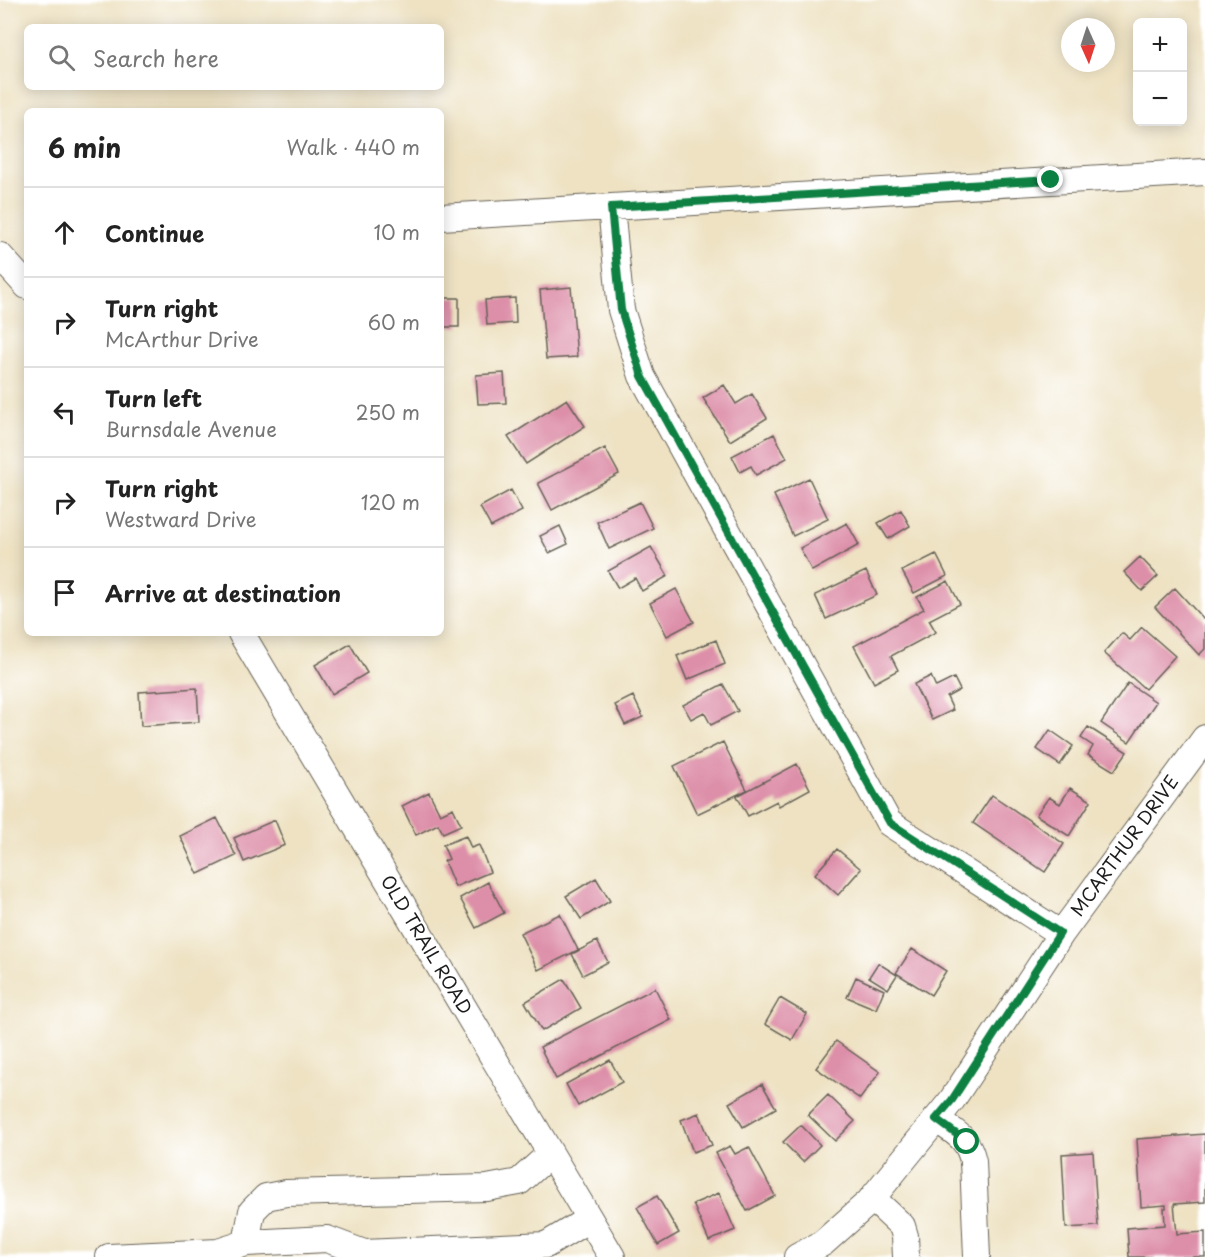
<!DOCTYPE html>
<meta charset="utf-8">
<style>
:root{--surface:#fff;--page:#f2f2f2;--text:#222;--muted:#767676;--line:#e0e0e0}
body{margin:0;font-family:"Playpen Sans",sans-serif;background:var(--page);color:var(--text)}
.controls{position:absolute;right:18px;top:18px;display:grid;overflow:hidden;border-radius:9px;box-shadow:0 3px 15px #0003}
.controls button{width:54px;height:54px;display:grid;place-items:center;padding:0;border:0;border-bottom:2px solid var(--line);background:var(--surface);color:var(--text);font:30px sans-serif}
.compass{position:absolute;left:1061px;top:18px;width:54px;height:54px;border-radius:50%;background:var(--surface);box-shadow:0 3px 15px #0003;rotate:177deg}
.stop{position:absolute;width:18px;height:18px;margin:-14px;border:4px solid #0b8043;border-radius:50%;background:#fff}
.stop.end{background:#0b8043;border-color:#fff;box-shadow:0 2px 6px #0008}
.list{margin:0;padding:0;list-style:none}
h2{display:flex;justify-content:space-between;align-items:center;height:78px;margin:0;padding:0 24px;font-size:26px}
h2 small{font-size:20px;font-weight:400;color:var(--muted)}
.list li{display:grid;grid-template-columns:39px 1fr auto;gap:18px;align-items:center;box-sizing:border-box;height:90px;padding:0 24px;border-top:2px solid var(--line)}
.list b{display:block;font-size:22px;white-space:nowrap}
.list p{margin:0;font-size:20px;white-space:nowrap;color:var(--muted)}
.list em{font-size:20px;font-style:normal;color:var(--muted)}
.icon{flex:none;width:33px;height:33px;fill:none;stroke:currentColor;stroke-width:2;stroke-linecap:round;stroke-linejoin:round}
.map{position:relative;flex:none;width:1205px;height:1257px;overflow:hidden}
.search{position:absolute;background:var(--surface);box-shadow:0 3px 15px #0003;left:24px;top:24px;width:420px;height:66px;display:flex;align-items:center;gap:15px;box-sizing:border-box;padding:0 21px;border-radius:9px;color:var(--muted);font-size:22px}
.panel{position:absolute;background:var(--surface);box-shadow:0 3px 15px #0003;left:24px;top:108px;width:420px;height:528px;border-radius:9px}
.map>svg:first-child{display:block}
.building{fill:#dd8fa9}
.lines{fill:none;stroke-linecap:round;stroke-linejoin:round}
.minor-casing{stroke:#666156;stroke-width:28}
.minor{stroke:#fff;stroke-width:26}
.route{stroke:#0b8043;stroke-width:8}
.labels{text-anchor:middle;stroke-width:5;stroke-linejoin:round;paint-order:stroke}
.street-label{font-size:18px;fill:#1c1c1c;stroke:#fff}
</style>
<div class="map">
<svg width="1205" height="1257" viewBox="0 0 1205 1257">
<rect width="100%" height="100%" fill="#fff"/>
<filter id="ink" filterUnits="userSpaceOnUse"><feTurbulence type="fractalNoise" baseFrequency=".0167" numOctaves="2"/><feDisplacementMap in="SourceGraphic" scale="12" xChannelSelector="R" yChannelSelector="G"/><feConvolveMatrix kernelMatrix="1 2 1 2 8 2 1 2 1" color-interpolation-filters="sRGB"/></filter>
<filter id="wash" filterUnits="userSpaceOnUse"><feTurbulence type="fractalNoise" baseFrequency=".008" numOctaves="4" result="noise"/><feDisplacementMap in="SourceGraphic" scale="24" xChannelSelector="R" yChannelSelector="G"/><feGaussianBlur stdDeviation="1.35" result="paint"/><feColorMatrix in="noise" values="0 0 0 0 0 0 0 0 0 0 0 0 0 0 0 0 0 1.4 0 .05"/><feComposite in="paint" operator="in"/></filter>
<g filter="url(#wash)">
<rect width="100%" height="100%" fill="#eee2c3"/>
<g id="blocks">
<path class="building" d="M571,287l6,70 -31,2 -6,-69z
M441,298h18v29h-18z
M515,298l1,25 -29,2 -2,-25z
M504,373l2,30 -28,1 -2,-29z
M724,385l12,19 16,-10 15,24 -37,23 -27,-43z
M567,399l18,27 -59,38 -18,-27z
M774,434l13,24 -31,17 -5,-9 -11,6 -8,-16z
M605,448l14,26 -67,36 -14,-27z
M809,478l19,41 -35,17 -19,-41z
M511,490l11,21 -31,16 -11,-20z
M640,502l13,26 -44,21 -12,-27z
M901,510l9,16 -22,13 -10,-16z
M847,523l12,22 -47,26 -12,-23z
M560,526l8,18 -19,9 -9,-17z
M651,547l17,29 -26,15 -7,-13 -17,10 -10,-17z
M936,554l11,22 -33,17 -12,-22z
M1140,557l18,19 -16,15 -18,-19z
M866,571l11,24 -51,24 -11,-24z
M948,581l12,23 -31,16 7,12 -45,24 7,14 -24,13 -20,-37 70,-37 -7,-12z
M1175,588l30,33v28l-6,6 -44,-48z
M676,589l18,33 -27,14 -17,-33z
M1142,627l33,29 -30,33 -41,-36 18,-20 8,7z
M716,640l9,24 -38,16 -10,-24z
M350,644l17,29 -35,21 -17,-29z
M931,676l5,11 18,-9 6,12 -13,7 6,13 -21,10 -18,-36z
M1128,683l28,19 -27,40 -28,-19z
M723,684l15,27 -27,14 -7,-13 -13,7 -8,-14z
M197,688l2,34 -58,4 -2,-34z
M633,696l10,21 -18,8 -10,-20z
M1088,727l39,25 -13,19 -26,-16 5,-9 -12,-8z
M1050,730l23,16 -13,19 -23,-16z
M723,742l24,48 -50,24 -23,-48z
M797,764l13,25 -31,17 -2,-5 -29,15 -11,-20z
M1070,788l21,13 -22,35 -33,-21 13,-18 11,7z
M429,792l11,22 13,-6 8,17 -18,8 -5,-9 -22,11 -14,-29z
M992,795l72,49 -19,28 -72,-49z
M217,818l19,38 -38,18 -18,-38z
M275,820l10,25 -41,17 -10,-24z
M466,836l5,12 8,-3 11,27 -35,15 -11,-26 5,-2 -6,-14z
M837,849l24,20 -23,26 -23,-21z
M596,878l14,23 -29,18 -15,-23z
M488,882l16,31 -28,15 -16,-30z
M560,914l18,36 -40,20 -18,-37z
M597,941l11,21 -25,13 -11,-21z
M912,949l34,22 -15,24 -35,-22z
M878,963l19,12 -9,14 -19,-12z
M856,977l28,13 -8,19 -29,-12z
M564,979l17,29 -39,23 -17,-29z
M655,988l16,32 -115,59 -16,-32z
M780,998l27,16 -15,26 -27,-16z
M836,1041l44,31 -20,27 -44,-31z
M610,1060l12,22 -44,24 -12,-22z
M762,1084l14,24 -33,19 -14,-24z
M828,1095l27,26 -20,20 -27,-26z
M699,1113l13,32 -19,7 -12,-32z
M801,1125l19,20 -17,17 -20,-20z
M1205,1134v68l-31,2 3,30 28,-2v25h-76l-2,-29 38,-3 -1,-17h2v-3l-25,2 -4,-68z
M730,1146l5,8 14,-7 26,49 -28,15 -31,-58z
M1093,1152l5,74 -32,2 -4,-74z
M719,1193l16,37 -26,11 -16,-37z
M657,1196l22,37 -21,12 -21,-38z"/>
</g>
</g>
<g filter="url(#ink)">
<use href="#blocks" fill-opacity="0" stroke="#666156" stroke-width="1.5"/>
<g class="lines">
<g class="minor-casing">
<path id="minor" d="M611,207l10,103 21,66 247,447 172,111
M441,217l764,-45
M0,256l27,30
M241,633l371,624
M936,1119c19,14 32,18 37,42l4,96
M872,1198l30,28 3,10 1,21
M246,1243l6,-32 14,-14 20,-4 201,-5 32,-6 31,-28
M109,1257l109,-5 28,-9 81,-4 37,14 182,-8 43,-26
M797,1257l26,-14 46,-41 83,-102 109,-166 144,-196"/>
</g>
<use href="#minor" class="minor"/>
</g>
</g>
<g class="lines" filter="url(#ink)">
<path class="route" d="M967,1142l-31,-23 16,-19 108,-167 -170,-110 -248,-447 -21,-66 -10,-103 440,-27"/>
</g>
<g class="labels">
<g class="street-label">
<text transform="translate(1125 846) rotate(-54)" y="6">MCARTHUR DRIVE</text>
<text transform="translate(426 945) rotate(59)" y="6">OLD TRAIL ROAD</text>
</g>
</g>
</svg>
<div class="controls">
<button>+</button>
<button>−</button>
</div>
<svg class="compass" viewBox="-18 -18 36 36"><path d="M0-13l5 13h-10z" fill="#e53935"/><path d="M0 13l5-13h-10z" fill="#767676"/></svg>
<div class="stop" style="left:967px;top:1142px"></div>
<div class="stop end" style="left:1051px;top:180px"></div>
<div class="search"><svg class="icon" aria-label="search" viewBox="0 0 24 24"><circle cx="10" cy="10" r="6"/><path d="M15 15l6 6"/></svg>Search here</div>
<section class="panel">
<h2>6 min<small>Walk · 440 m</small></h2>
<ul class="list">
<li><svg class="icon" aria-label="ahead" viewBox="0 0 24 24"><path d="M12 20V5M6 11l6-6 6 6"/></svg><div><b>Continue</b></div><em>10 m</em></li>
<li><svg class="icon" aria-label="right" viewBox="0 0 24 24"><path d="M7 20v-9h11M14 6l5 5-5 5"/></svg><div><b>Turn right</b><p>McArthur Drive</p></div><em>60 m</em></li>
<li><svg class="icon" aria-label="left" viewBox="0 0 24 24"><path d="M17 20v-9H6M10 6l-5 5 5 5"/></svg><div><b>Turn left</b><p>Burnsdale Avenue</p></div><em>250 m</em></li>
<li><svg class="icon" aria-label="right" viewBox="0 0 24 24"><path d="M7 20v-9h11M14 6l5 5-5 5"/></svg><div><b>Turn right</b><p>Westward Drive</p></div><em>120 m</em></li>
<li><svg class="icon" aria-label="arrive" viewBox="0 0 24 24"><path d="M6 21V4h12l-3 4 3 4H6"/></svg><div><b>Arrive at destination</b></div></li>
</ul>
</section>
</div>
